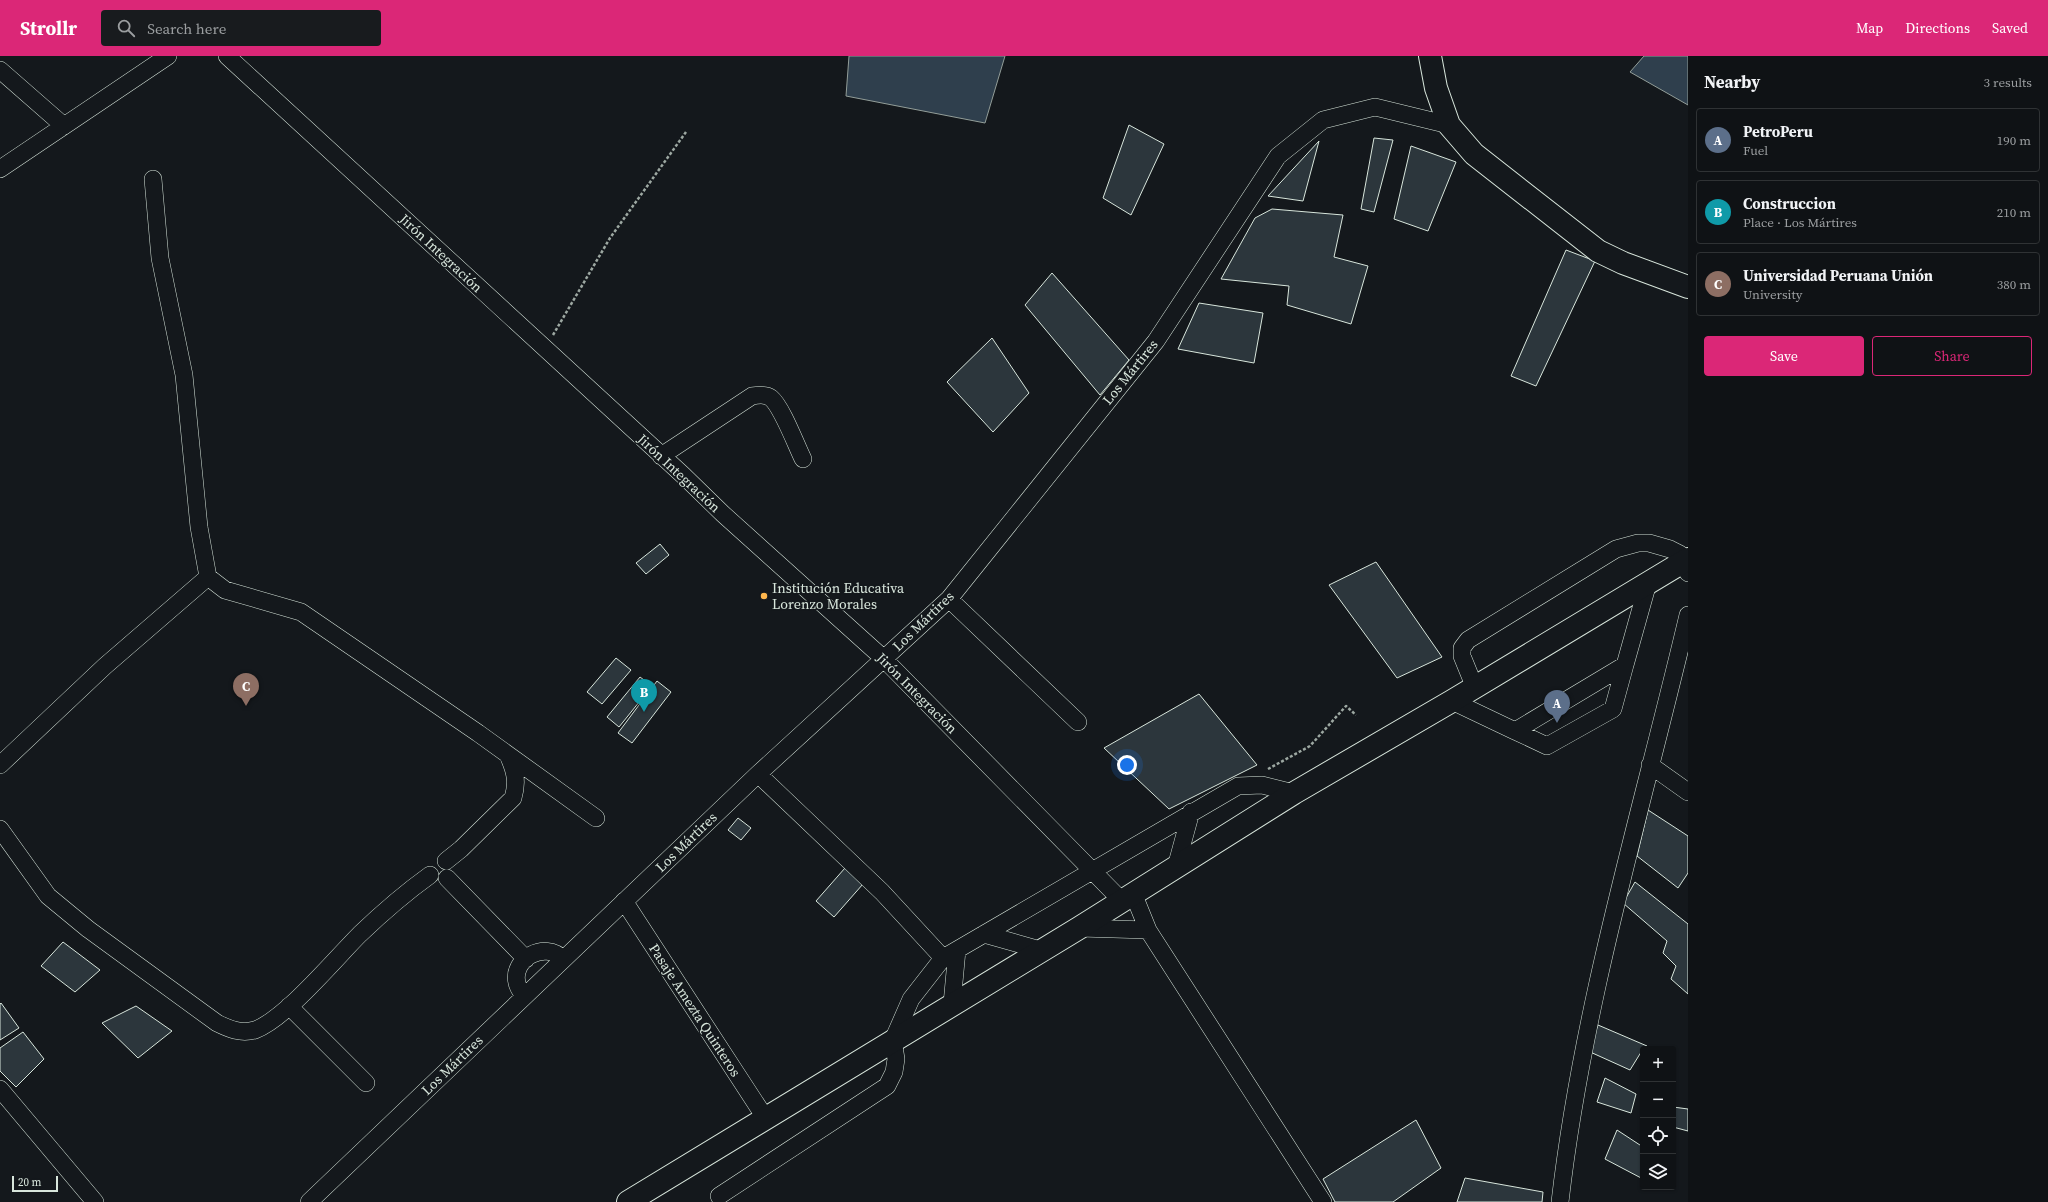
<!DOCTYPE html>
<meta charset="utf-8">
<style>
:root{--surface:#0f1215;--page:#181b1e;--text:#f1f3f6;--muted:#9b9ea0;--line:#2f3234;--accent:#db2777}
body{margin:0;font-family:"Source Serif 4",serif;background:var(--page);color:var(--text)}
.controls{position:absolute;right:12px;bottom:12px;display:grid;overflow:hidden;border-radius:4px;box-shadow:0 1px 3px #0004}
.controls button{width:36px;height:36px;display:grid;place-items:center;padding:0;border:0;border-bottom:1px solid var(--line);background:var(--surface);color:var(--text);font:20px sans-serif}
.scale{position:absolute;left:12px;bottom:10px;width:46px;box-sizing:border-box;padding-left:4px;border:2px solid #d8e6dc;border-top:0;font-size:11px;line-height:14px;white-space:nowrap;color:#d8e6dc;-webkit-text-stroke:3px #14181c;paint-order:stroke}
.you{position:absolute;left:1127px;top:709px;width:14px;height:14px;margin:-10px;border:3px solid #fff;border-radius:50%;background:#1a73e8;box-shadow:0 0 0 6px #1a73e833}
.badge{display:grid;place-items:center;width:26px;height:26px;border-radius:50%;background:var(--accent);color:#fff;font-size:13px;font-weight:700}
.pin{position:absolute;translate:-50% -33px;filter:drop-shadow(0 1px 2px #0008)}
.pin::after{content:'';position:absolute;top:21px;width:14px;height:12px;background:inherit;clip-path:polygon(0 0,100% 0,50% 100%)}
.list{margin:0;padding:0;list-style:none}
h2{display:flex;justify-content:space-between;align-items:center;height:52px;margin:0;padding:0 16px;font-size:17px}
h2 small{font-size:13px;font-weight:400;color:var(--muted)}
.list li{display:grid;grid-template-columns:26px 1fr auto;gap:12px;align-items:center;box-sizing:border-box;height:64px;margin:0 8px 8px;padding:0 8px;border:1px solid var(--line);border-radius:4px}
.list b{display:block;font-size:15px;white-space:nowrap}
.list p{margin:0;font-size:13px;white-space:nowrap;color:var(--muted)}
.list em{font-size:13px;font-style:normal;color:var(--muted)}
.actions{display:flex;gap:8px;padding:12px 16px}
.actions a{flex:1;padding:9px 0;border:1px solid var(--accent);border-radius:4px;text-align:center;font-size:14px;color:var(--accent)}
.actions .main{background:var(--accent);color:#fff}
.icon{flex:none;width:22px;height:22px;fill:none;stroke:currentColor;stroke-width:2;stroke-linecap:round;stroke-linejoin:round}
.map{position:relative;flex:none;width:1688px;height:1146px;overflow:hidden}
header{display:flex;align-items:center;gap:24px;box-sizing:border-box;height:56px;padding:0 20px;background:var(--accent);color:#fff}
header strong{font-size:19px}
nav{display:flex;gap:22px;margin-inline-start:auto;font-size:14px}
.search{width:280px;height:36px;background:var(--page);display:flex;align-items:center;gap:10px;box-sizing:border-box;padding:0 14px;border-radius:4px;color:var(--muted);font-size:15px}
main{display:flex}
aside{flex:1;background:var(--surface)}
.map>svg:first-child{display:block}
.water{fill:#2f3f4d;stroke:#939e99}
.building{fill:#2c363c;stroke:#d8e6dc}
.lines{fill:none;stroke-linecap:round;stroke-linejoin:round}
.minor-casing{stroke:#d8e6dc;stroke-width:18}
.major-casing{stroke:#d8e6dc;stroke-width:24}
.path{stroke:#9da8a2;stroke-width:2.5;stroke-dasharray:3 2;stroke-linecap:butt}
.minor{stroke:#14181c;stroke-width:17}
.major{stroke:#14181c;stroke-width:22}
.poi-dot{fill:#ffb74d;stroke:#14181c;stroke-width:1.5}
.labels{text-anchor:middle;stroke-width:3;stroke-linejoin:round;paint-order:stroke}
.street-label{font-size:14px;fill:#d8e6dc;stroke:#14181c}
.poi-label{font-size:14px;fill:#d8e6dc;stroke:#14181c;text-anchor:start}
</style>
<header>
<strong>Strollr</strong>
<div class="search"><svg class="icon" aria-label="search" viewBox="0 0 24 24"><circle cx="10" cy="10" r="6"/><path d="M15 15l6 6"/></svg>Search here</div>
<nav><a>Map</a><a>Directions</a><a>Saved</a></nav>
</header>
<main>
<div class="map">
<svg width="1688" height="1146" viewBox="0 0 1688 1146">
<rect width="100%" height="100%" fill="#14181c"/>
<path class="water" d="M849,0h156l-20,67 -139,-27z
M1644,0h44v49l-58,-33z"/>
<path class="building" d="M1129,69l35,19 -33,71 -28,-17z
M1374,82l19,2 -19,72 -13,-3z
M1319,85l-16,60 -35,-5z
M1411,90l45,16 -28,69 -34,-12z
M1272,153l71,6 -9,42 34,9 -17,58 -64,-19 2,-19 -68,-7 34,-61z
M1566,194l29,11 -59,125 -25,-10z
M1052,217l77,87 -29,35 -75,-90z
M1199,247l64,10 -9,50 -76,-14z
M992,282l37,55 -36,39 -46,-50z
M660,488l9,11 -23,19 -10,-11z
M1376,506l66,95 -45,21 -68,-93z
M616,602l15,12 -29,34 -15,-12z
M640,621l12,9 -33,41 -12,-10z
M657,625l14,11 -39,51 -14,-10z
M1199,638l58,71 -88,44 -65,-61z
M1648,754l40,26v37l-10,15 -41,-32z
M738,762l13,10 -10,12 -13,-10z
M845,812l18,16 -29,33 -18,-16z
M1635,826l53,42v70l-17,-15 5,-13 -13,-13 4,-12 -44,-38z
M63,886l37,28 -25,22 -34,-26z
M1,947l18,25 -19,12v-36z
M136,950l36,25 -34,27 -36,-35z
M1598,969l49,21 -4,3 -13,21 -42,-19z
M23,976l21,27 -28,28 -16,-16v-23z
M1605,1022l31,16 -5,19 -34,-11z
M1673,1051l15,2v22l-15,-4z
M1416,1064l25,48 -48,34h-58l-12,-23z
M1617,1074l26,17v32l-38,-20z
M1465,1122l78,14 -1,10h-85z"/>
<g class="lines">
<g class="minor-casing">
<path id="minor" d="M227,0l457,420 39,38 160,144 238,242
M0,14l64,56
M0,113l168,-113
M153,123l7,79 24,117 15,152 9,50 17,13 76,22 177,121 118,85
M661,400l91,-60c6,-1 14,-2 19,2 11,9 25,47 32,61
M949,543l129,123
M1475,632l-13,-32v-8l6,-8 148,-91 22,-6h11l21,6 10,5 8,19
M1452,645l63,30 110,-66 23,-82
M1515,675l32,15 66,-37 12,-44
M0,709l105,-99 103,-89
M1650,709l38,27
M758,718l124,118 61,66
M0,773l48,67 40,33 129,94c12,6 24,11 38,7 30,-11 80,-71 105,-96 22,-21 45,-41 70,-59
M446,805l15,-12 52,-51c5,-17 2,-27 -5,-43
M1176,811l15,-55
M447,822l79,81
M1133,837l15,37
M624,845l142,218
M1079,872l69,2 175,272
M984,878l56,16
M524,940c-3,-4 -6,-8 -7,-13 -6,-24 28,-43 46,-24
M952,948l5,-54
M289,950l77,77
M0,1033l95,113
M719,1140l168,-110 7,-14 2,-13 -3,-19 18,-41 32,-41 295,-172 24,-1 32,8
M309,1146l449,-428 191,-175 207,-258 122,-185 45,-36 52,-13 74,18
M1560,1146c23,-200 82,-392 128,-587"/>
</g>
<g class="major-casing">
<path id="major" d="M1430,0l6,32 13,37 25,29 124,97 25,12 65,24
M628,1146l451,-274 215,-135 158,-92 236,-142"/>
</g>
<path class="path" d="M553,279l57,-97 76,-106
M1268,713l42,-23 36,-40 10,9"/>
<use href="#minor" class="minor"/>
<use href="#major" class="major"/>
</g>
<circle class="poi-dot" cx="764" cy="540" r="4"/>
<g class="labels">
<g class="street-label">
<text transform="translate(441 197) rotate(43)" y="5">Jirón Integración</text>
<text transform="translate(1130 316) rotate(-51)" y="5">Los Mártires</text>
<text transform="translate(679 417) rotate(43)" y="5">Jirón Integración</text>
<text transform="translate(923 565) rotate(-44)" y="5">Los Mártires</text>
<text transform="translate(917 637) rotate(45)" y="5">Jirón Integración</text>
<text transform="translate(686 786) rotate(-44)" y="5">Los Mártires</text>
<text transform="translate(695 954) rotate(57)" y="5">Pasaje Amezta Quinteros</text>
<text transform="translate(452 1009) rotate(-44)" y="5">Los Mártires</text>
</g>
<g class="poi-label">
<text x="772" y="537">Institución Educativa<tspan x="772" dy="16">Lorenzo Morales</tspan></text>
</g>
</g>
</svg>
<div class="controls">
<button>+</button>
<button>−</button>
<button><svg class="icon" aria-label="locate" viewBox="0 0 24 24"><circle cx="12" cy="12" r="6"/><path d="M12 2v4M12 18v4M2 12h4M18 12h4"/></svg></button>
<button><svg class="icon" aria-label="layers" viewBox="0 0 24 24"><path d="M12 4l9 5-9 5-9-5zM3 14l9 5 9-5"/></svg></button>
</div>
<div class="scale">20 m</div>
<div class="you"></div>
<div class="pin badge" style="left:1557px;top:667px;background:#5c6f8a">A</div>
<div class="pin badge" style="left:644px;top:656px;background:#0f9aa8">B</div>
<div class="pin badge" style="left:246px;top:650px;background:#8d6e63">C</div>
</div>
<aside>
<h2>Nearby<small>3 results</small></h2>
<ul class="list">
<li><span class="badge" style="background:#5c6f8a">A</span><div><b>PetroPeru</b><p>Fuel</p></div><em>190 m</em></li>
<li><span class="badge" style="background:#0f9aa8">B</span><div><b>Construccion</b><p>Place · Los Mártires</p></div><em>210 m</em></li>
<li><span class="badge" style="background:#8d6e63">C</span><div><b>Universidad Peruana Unión</b><p>University</p></div><em>380 m</em></li>
</ul>
<div class="actions"><a class="main">Save</a><a>Share</a></div>
</aside>
</main>
